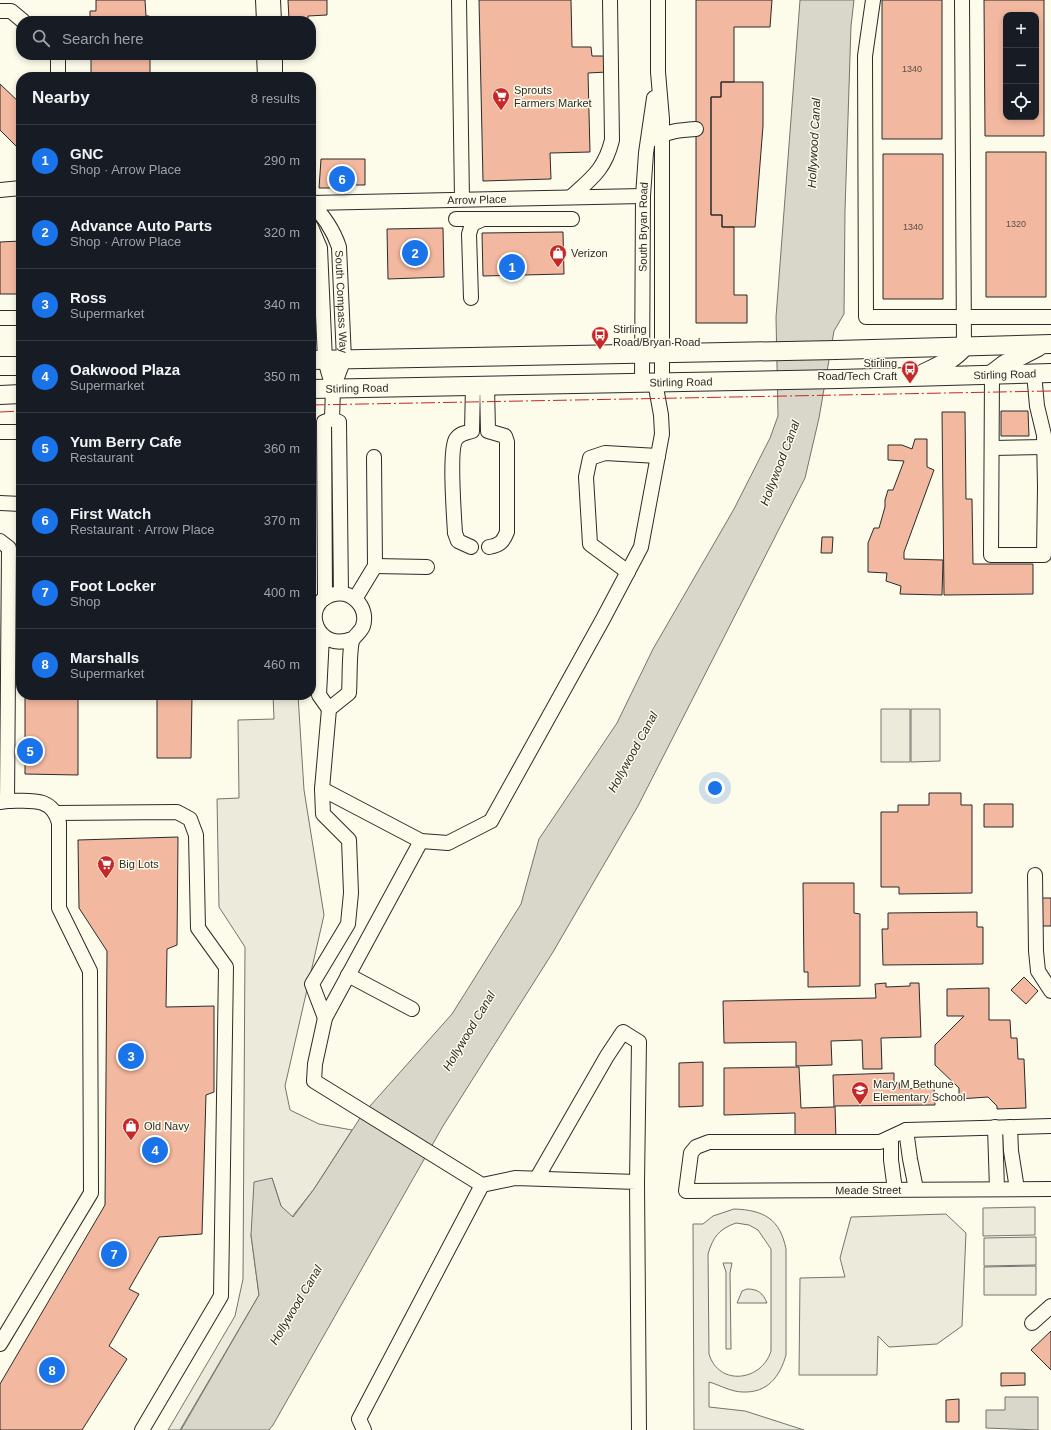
<!DOCTYPE html>
<meta charset="utf-8">
<style>
:root{--surface:#171b24;--page:#20242c;--text:#f1f3f6;--muted:#9ea1a6;--line:#363941;--accent:#1a73e8}
body{margin:0;font-family:Arial,sans-serif;background:var(--page);color:var(--text)}
.controls{position:absolute;right:12px;top:12px;display:grid;overflow:hidden;border-radius:8px;box-shadow:0 2px 6px #0003}
.controls button{width:36px;height:36px;display:grid;place-items:center;padding:0;border:0;border-bottom:1px solid var(--line);background:var(--surface);color:var(--text);font:20px sans-serif}
.you{position:absolute;left:715px;top:788px;width:14px;height:14px;margin:-10px;border:3px solid #fff;border-radius:50%;background:#1a73e8;box-shadow:0 0 0 6px #1a73e833}
.badge{display:grid;place-items:center;width:26px;height:26px;border-radius:50%;background:var(--accent);color:#fff;font-size:13px;font-weight:700}
.pin{position:absolute;translate:-50% -50%;border:2px solid #fff;box-shadow:0 1px 4px #0006}
.list{margin:0;padding:0;list-style:none}
h2{display:flex;justify-content:space-between;align-items:center;height:52px;margin:0;padding:0 16px;font-size:17px}
h2 small{font-size:13px;font-weight:400;color:var(--muted)}
.list li{display:grid;grid-template-columns:26px 1fr auto;gap:12px;align-items:center;box-sizing:border-box;height:72px;padding:0 16px;border-top:1px solid var(--line)}
.list b{display:block;font-size:15px;white-space:nowrap}
.list p{margin:0;font-size:13px;white-space:nowrap;color:var(--muted)}
.list em{font-size:13px;font-style:normal;color:var(--muted)}
.icon{flex:none;width:22px;height:22px;fill:none;stroke:currentColor;stroke-width:2;stroke-linecap:round;stroke-linejoin:round}
.map{position:relative;flex:none;width:1051px;height:1430px;overflow:hidden}
.search{position:absolute;background:var(--surface);box-shadow:0 2px 6px #0003;left:16px;top:16px;width:300px;height:44px;display:flex;align-items:center;gap:10px;box-sizing:border-box;padding:0 14px;border-radius:16px;color:var(--muted);font-size:15px}
.panel{position:absolute;background:var(--surface);box-shadow:0 2px 6px #0003;left:16px;top:72px;width:300px;height:628px;border-radius:16px}
.map>svg:first-child{display:block}
.green{fill:#ecebdb;stroke:#74746e;fill-rule:evenodd}
.water{fill:#d8d7c9;stroke:#74746e}
.building{fill:#f2b8a0;stroke:#2b2b2b;fill-rule:evenodd}
.lines{fill:none;stroke-linecap:round;stroke-linejoin:round}
.minor-casing{stroke:#2b2b2b;stroke-width:16}
.major-casing{stroke:#2b2b2b;stroke-width:20}
.minor{stroke:#fdfbea;stroke-width:14}
.major{stroke:#fdfbea;stroke-width:18}
.power{stroke:#c62828;stroke-width:1;stroke-dasharray:14 3 2 3;stroke-linecap:butt}
.labels{text-anchor:middle;stroke-width:3;stroke-linejoin:round;paint-order:stroke}
.number-label{font-size:9px;fill:#5d4e48}
.poi-label{font-size:11px;fill:#2b2b2b;stroke:#fdfbea;text-anchor:start}
.street-label{font-size:11px;fill:#2b2b2b;stroke:#fdfbea}
.water-label{font-size:12px;font-style:italic;fill:#2b2b2b;stroke:#fdfbea}
</style>
<div class="map">
<svg width="1051" height="1430" viewBox="0 0 1051 1430">
<rect width="100%" height="100%" fill="#fdfbea"/>
<path class="green" d="M273,695h25l6,95 20,125 -39,171 5,24 29,14 33,6 -38,59 -22,28 -11,-11 -9,-28 -21,57 8,60 -79,135h-12l67,-114 8,-37 2,-332 -26,-40 -2,-108 22,-1 -1,-78 36,-1z
M881,709h29v53h-29z
M911,709h29v52l-29,1z
M1035,1207v28l-52,1v-28z
M734,1209c30,1 46,10 52,40v106c-6,21 -18,38 -43,37 -12,0 -23,-7 -34,-10v25l36,4 59,19h-110l-1,-206h10l10,-8zM736,1223l13,2 9,5 13,19v102c-9,30 -52,36 -62,3l-1,-100c5,-17 11,-25 28,-31z
M946,1214l20,19 -4,93 -25,18 -48,3 -11,-11 -1,39h-78l1,-97 45,-1 -5,-19 11,-41z
M1036,1237v28l-52,1v-28z
M723,1263h9l-2,10 1,76h-5v-77z
M1036,1266v29h-52v-28z
M747,1289c11,0 16,4 20,14h-30l5,-12z"/>
<path class="water" d="M800,0h54l-3,26 -6,184 -1,104 -10,17 -15,87 -14,60 -167,328 -85,146 -110,174 -170,299 -4,5h-88l78,-135 -8,-60 3,-53 18,-4 9,28 12,11 21,-28 48,-74 90,-101 69,-110 18,-65 78,-116 36,-74 81,-140 36,-71 8,-22 -2,-99z
M1005,1397h33v33l-52,-2v-18h19z"/>
<path class="building" d="M96,0h49l1,16h3v5h-59v-10h6z
M288,0h39v15l-19,1v4h-19z
M479,0h92l1,47h19l1,9h14l1,16 -19,1 2,79 -40,1 1,26 -68,2z
M696,0h76l-2,27h-36v55h-13v15h-10v118h11v12h12v68h13v28h-51z
M882,0h60v139h-60z
M984,0h60v136h-59zM1006,15h30v102h-30z
M91,55h59v22h-59z
M721,82h42v44l-8,101h-33v-12h-11v-118h10z
M0,84l21,20v47l-21,-21z
M986,152h60v145h-60z
M883,154h60v145h-60z
M321,159h44v26h-28v3h-18z
M443,228l1,49 -56,2 -1,-50z
M563,232l1,42 -81,2 -1,-43z
M21,241v53h-21v-52z
M1001,411h27l1,25h-28z
M942,412h23l1,87h6l1,65h60v30l-89,1z
M915,439h12v28l7,3 -30,82v7l39,1 -1,35 -42,-1 1,-8 -15,-5 1,-8 -19,-1v-29l6,-15h5l6,-21v-7l3,-10h5l11,-29 -16,-1v-15h14l10,4z
M822,537h11l-1,16h-11z
M25,695h53v80l-53,-1z
M157,695h35l-1,63h-34z
M929,793h32v12h11v88l-73,1v-7h-18v-75h17v-7h31z
M984,804h29v23h-29z
M178,837l-1,108 -10,4 -1,58 48,-1v86l-8,3 -4,139 -43,3 -30,52 10,5 -30,52 18,13 -45,71h-82v-46l105,-179 2,-254 -28,-43 -1,-68z
M803,883h51v30l6,1v72l-52,1v-15h-4z
M1042,898h9v28h-9z
M977,912v15h6v37l-100,1 -1,-36h6v-16z
M1024,977l14,14 -12,13 -15,-14z
M886,983v4l24,-1v-3h9l2,54 -40,1 1,31h-19l-1,-29 -31,1 1,24 -36,1v-24l-72,1 -1,-42 153,-3 -1,-14z
M989,988v32h21l1,18h6l1,21h6l2,49 -29,1v-3l-9,-9 -29,2v-11l-24,-23v-20l29,-29h-17v-27z
M703,1062v44l-24,1v-44z
M799,1067l2,41 33,-1 -1,-32 61,-2v9h5l1,7 34,-1 1,17 -100,1 1,34 -41,1v-28l-71,2v-47z
M1051,1331v39l-20,-20z
M1001,1373h24v12l-24,1z
M959,1399v23h-13v-22z"/>
<g class="lines">
<g class="minor-casing">
<g id="minor">
<path d="M263,0l1,21"/>
<path d="M273,0l1,21"/>
<path d="M459,0l3,199"/>
<path d="M658,0v72l4,47v263"/>
<path d="M873,0l-8,56 1,261h185"/>
<path d="M962,0l2,347"/>
<path d="M0,11h11l12,10"/>
<path d="M58,55v22"/>
<path d="M264,55l1,22"/>
<path d="M275,55v22"/>
<path d="M655,139c12,-8 26,-9 41,-10"/>
<path d="M0,190l21,-2"/>
<path d="M571,197c21,-19 34,-28 41,-57l-2,-140"/>
<path id="s1" d="M311,202c12,14 22,27 28,45l5,112 -11,29"/>
<path id="s2" d="M311,203l332,-7"/>
<path d="M456,219h116"/>
<path d="M311,227l9,21 5,112 8,28 -1,31"/>
<path d="M471,298l-2,-64 3,-10 9,-4"/>
<path d="M0,318h21"/>
<path d="M992,374l-1,181h53l1,-68 -1,-52 -7,-29 -3,-33"/>
<path id="s3" d="M642,383l1,-187 3,-43 8,-55"/>
<path d="M487,386l1,45 17,5 2,6v90c-4,10 -7,13 -18,15"/>
<path d="M0,432h21"/>
<path d="M992,448l52,-1"/>
<path d="M0,503l21,1"/>
<path d="M0,541l9,7 -2,253 -7,1"/>
<path d="M471,547l-13,-6 -3,-8c-1,-17 -6,-84 1,-94 4,-6 10,-6 16,-8l1,-45"/>
<path d="M375,566l52,1"/>
<path d="M628,572l-38,-28 -4,-67 4,-19 15,-5 53,3"/>
<path d="M325,598l-1,-176 8,-3 7,3 2,171"/>
<path d="M355,599l20,-33 -1,-109"/>
<path d="M322,636l-3,59 10,14 20,-16c1,-14 0,-40 3,-52 2,-5 9,-9 11,-15 6,-19 -12,-38 -32,-31 -31,11 -14,58 21,44"/>
<path d="M329,709l-7,80 99,52 27,2 43,-22 112,-202 38,-72 21,-113 -1,-19 -6,-33"/>
<path d="M322,789l1,25 26,26 2,53 -3,31 -36,60 13,34 96,-177"/>
<path d="M56,813l121,-1 13,7 6,16 2,93 28,39 -5,329 -79,134"/>
<path d="M1035,875l1,76 2,20 13,20"/>
<path d="M348,975l64,34"/>
<path d="M325,1018l-10,46 -1,17 168,104 33,-7 122,4 2,248"/>
<path id="s4" d="M1051,1126l-145,4 -26,12h-171l-13,5 -5,6 -5,38 365,-2"/>
<path d="M995,1127l2,62"/>
<path d="M1010,1127l1,24 6,38"/>
<path d="M906,1130l4,29 6,30"/>
<path d="M891,1138v22l4,30"/>
<path d="M537,1178l70,-122 16,-24 16,10 -2,140"/>
<path d="M1032,1323l19,-17"/>
<path d="M0,1344l91,-151 -1,-222 -31,-63v-85c-7,-27 -29,-22 -52,-22"/>
<path d="M364,1430l-5,-11 123,-234"/>
</g>
</g>
<g class="major-casing">
<g id="major">
<path d="M311,360l525,-10 215,-6"/>
<path d="M0,366h21"/>
<path d="M924,373c15,-7 29,-13 40,-26"/>
<path d="M992,374l13,-10 33,-17"/>
<path id="s5" d="M311,389l528,-10 212,-6"/>
<path d="M0,395l21,-1"/>
</g>
</g>
<use href="#minor" class="minor"/>
<use href="#major" class="major"/>
<path class="power" d="M311,405l740,-14
M0,412l21,-1"/>
</g>
<defs>
<g id="supermarket-pin" transform="scale(0.9)"><path d="M0 17L-7.5 6A9.5 9.5 0 1 1 7.5 6Z" fill="#c62828" stroke="#fdfbea"/><path d="M-6-5.5h2.5l.6 2H6L4.5 2H-2.5L-4.4-4H-6ZM-1.5 3.2a1.3 1.3 0 1 0 .1 0ZM3 3.2a1.3 1.3 0 1 0 .1 0Z" fill="#fff"/></g>
<g id="shop-pin" transform="scale(0.9)"><path d="M0 17L-7.5 6A9.5 9.5 0 1 1 7.5 6Z" fill="#c62828" stroke="#fdfbea"/><path d="M-5-2.5h2.3a2.7 3.5 0 0 1 5.4 0H5L5.5 6h-11ZM-1.5-2.5h3a1.5 2.3 0 0 0-3 0Z" fill="#fff"/></g>
<g id="bus-pin" transform="scale(0.9)"><path d="M0 17L-7.5 6A9.5 9.5 0 1 1 7.5 6Z" fill="#c62828" stroke="#fdfbea"/><path d="M-5-6H5V4H4V6H2V4H-2V6H-4V4H-5ZM-3.5-4V0h7V-4ZM-3.5 1.2v1.5H-2V1.2ZM2 1.2v1.5H3.5V1.2Z" fill="#fff"/></g>
<g id="school-pin" transform="scale(0.9)"><path d="M0 17L-7.5 6A9.5 9.5 0 1 1 7.5 6Z" fill="#c62828" stroke="#fdfbea"/><path d="M0-5L7-2L0 1L-7-2ZM-4 1L0 2.5L4 1V4Q0 6-4 4Z" fill="#fff"/></g>
</defs>
<g fill-rule="evenodd">
<use href="#supermarket-pin" x="501" y="96"/>
<use href="#shop-pin" x="558" y="253"/>
<use href="#bus-pin" x="600" y="335"/>
<use href="#bus-pin" x="910" y="369"/>
<use href="#supermarket-pin" x="106" y="864"/>
<use href="#school-pin" x="860" y="1090"/>
<use href="#shop-pin" x="131" y="1126"/>
</g>
<g class="labels">
<g class="number-label">
<text x="912" y="72">1340</text>
<text x="1016" y="227">1320</text>
<text x="913" y="230">1340</text>
</g>
<g class="poi-label">
<text x="514" y="94">Sprouts<tspan x="514" dy="13">Farmers Market</tspan></text>
<text x="571" y="257">Verizon</text>
<text x="613" y="333">Stirling<tspan x="613" dy="13">Road/Bryan Road</tspan></text>
<text x="897" y="367" text-anchor="end">Stirling<tspan x="897" dy="13">Road/Tech Craft</tspan></text>
<text x="119" y="868">Big Lots</text>
<text x="873" y="1088">Mary M Bethune<tspan x="873" dy="13">Elementary School</tspan></text>
<text x="144" y="1130">Old Navy</text>
</g>
<g class="street-label">
<text dy="4" stroke="none"><textPath href="#s2" startOffset="166">Arrow Place</textPath></text>
<text dy="4" stroke="none"><textPath href="#s3" startOffset="156">South Bryan Road</textPath></text>
<text dy="4" stroke="none"><textPath href="#s1" startOffset="108">South Compass Way</textPath></text>
<text dy="4" stroke="none"><textPath href="#s5" startOffset="694">Stirling Road</textPath></text>
<text dy="4" stroke="none"><textPath href="#s5" startOffset="370">Stirling Road</textPath></text>
<text dy="4" stroke="none"><textPath href="#s5" startOffset="46">Stirling Road</textPath></text>
<text dy="4" stroke="none"><textPath href="#s4" startOffset="587">Meade Street</textPath></text>
</g>
<g class="water-label">
<text transform="translate(814 143) rotate(-87)" y="4">Hollywood Canal</text>
<text transform="translate(780 463) rotate(-69)" y="4">Hollywood Canal</text>
<text transform="translate(633 752) rotate(-61)" y="4">Hollywood Canal</text>
<text transform="translate(469 1031) rotate(-59)" y="4">Hollywood Canal</text>
<text transform="translate(296 1305) rotate(-59)" y="4">Hollywood Canal</text>
</g>
</g>
</svg>
<div class="controls">
<button>+</button>
<button>−</button>
<button><svg class="icon" aria-label="locate" viewBox="0 0 24 24"><circle cx="12" cy="12" r="6"/><path d="M12 2v4M12 18v4M2 12h4M18 12h4"/></svg></button>
</div>
<div class="you"></div>
<div class="pin badge" style="left:512px;top:267px">1</div>
<div class="pin badge" style="left:415px;top:253px">2</div>
<div class="pin badge" style="left:131px;top:1056px">3</div>
<div class="pin badge" style="left:155px;top:1150px">4</div>
<div class="pin badge" style="left:30px;top:751px">5</div>
<div class="pin badge" style="left:342px;top:179px">6</div>
<div class="pin badge" style="left:114px;top:1254px">7</div>
<div class="pin badge" style="left:52px;top:1370px">8</div>
<div class="search"><svg class="icon" aria-label="search" viewBox="0 0 24 24"><circle cx="10" cy="10" r="6"/><path d="M15 15l6 6"/></svg>Search here</div>
<section class="panel">
<h2>Nearby<small>8 results</small></h2>
<ul class="list">
<li><span class="badge">1</span><div><b>GNC</b><p>Shop · Arrow Place</p></div><em>290 m</em></li>
<li><span class="badge">2</span><div><b>Advance Auto Parts</b><p>Shop · Arrow Place</p></div><em>320 m</em></li>
<li><span class="badge">3</span><div><b>Ross</b><p>Supermarket</p></div><em>340 m</em></li>
<li><span class="badge">4</span><div><b>Oakwood Plaza</b><p>Supermarket</p></div><em>350 m</em></li>
<li><span class="badge">5</span><div><b>Yum Berry Cafe</b><p>Restaurant</p></div><em>360 m</em></li>
<li><span class="badge">6</span><div><b>First Watch</b><p>Restaurant · Arrow Place</p></div><em>370 m</em></li>
<li><span class="badge">7</span><div><b>Foot Locker</b><p>Shop</p></div><em>400 m</em></li>
<li><span class="badge">8</span><div><b>Marshalls</b><p>Supermarket</p></div><em>460 m</em></li>
</ul>
</section>
</div>
